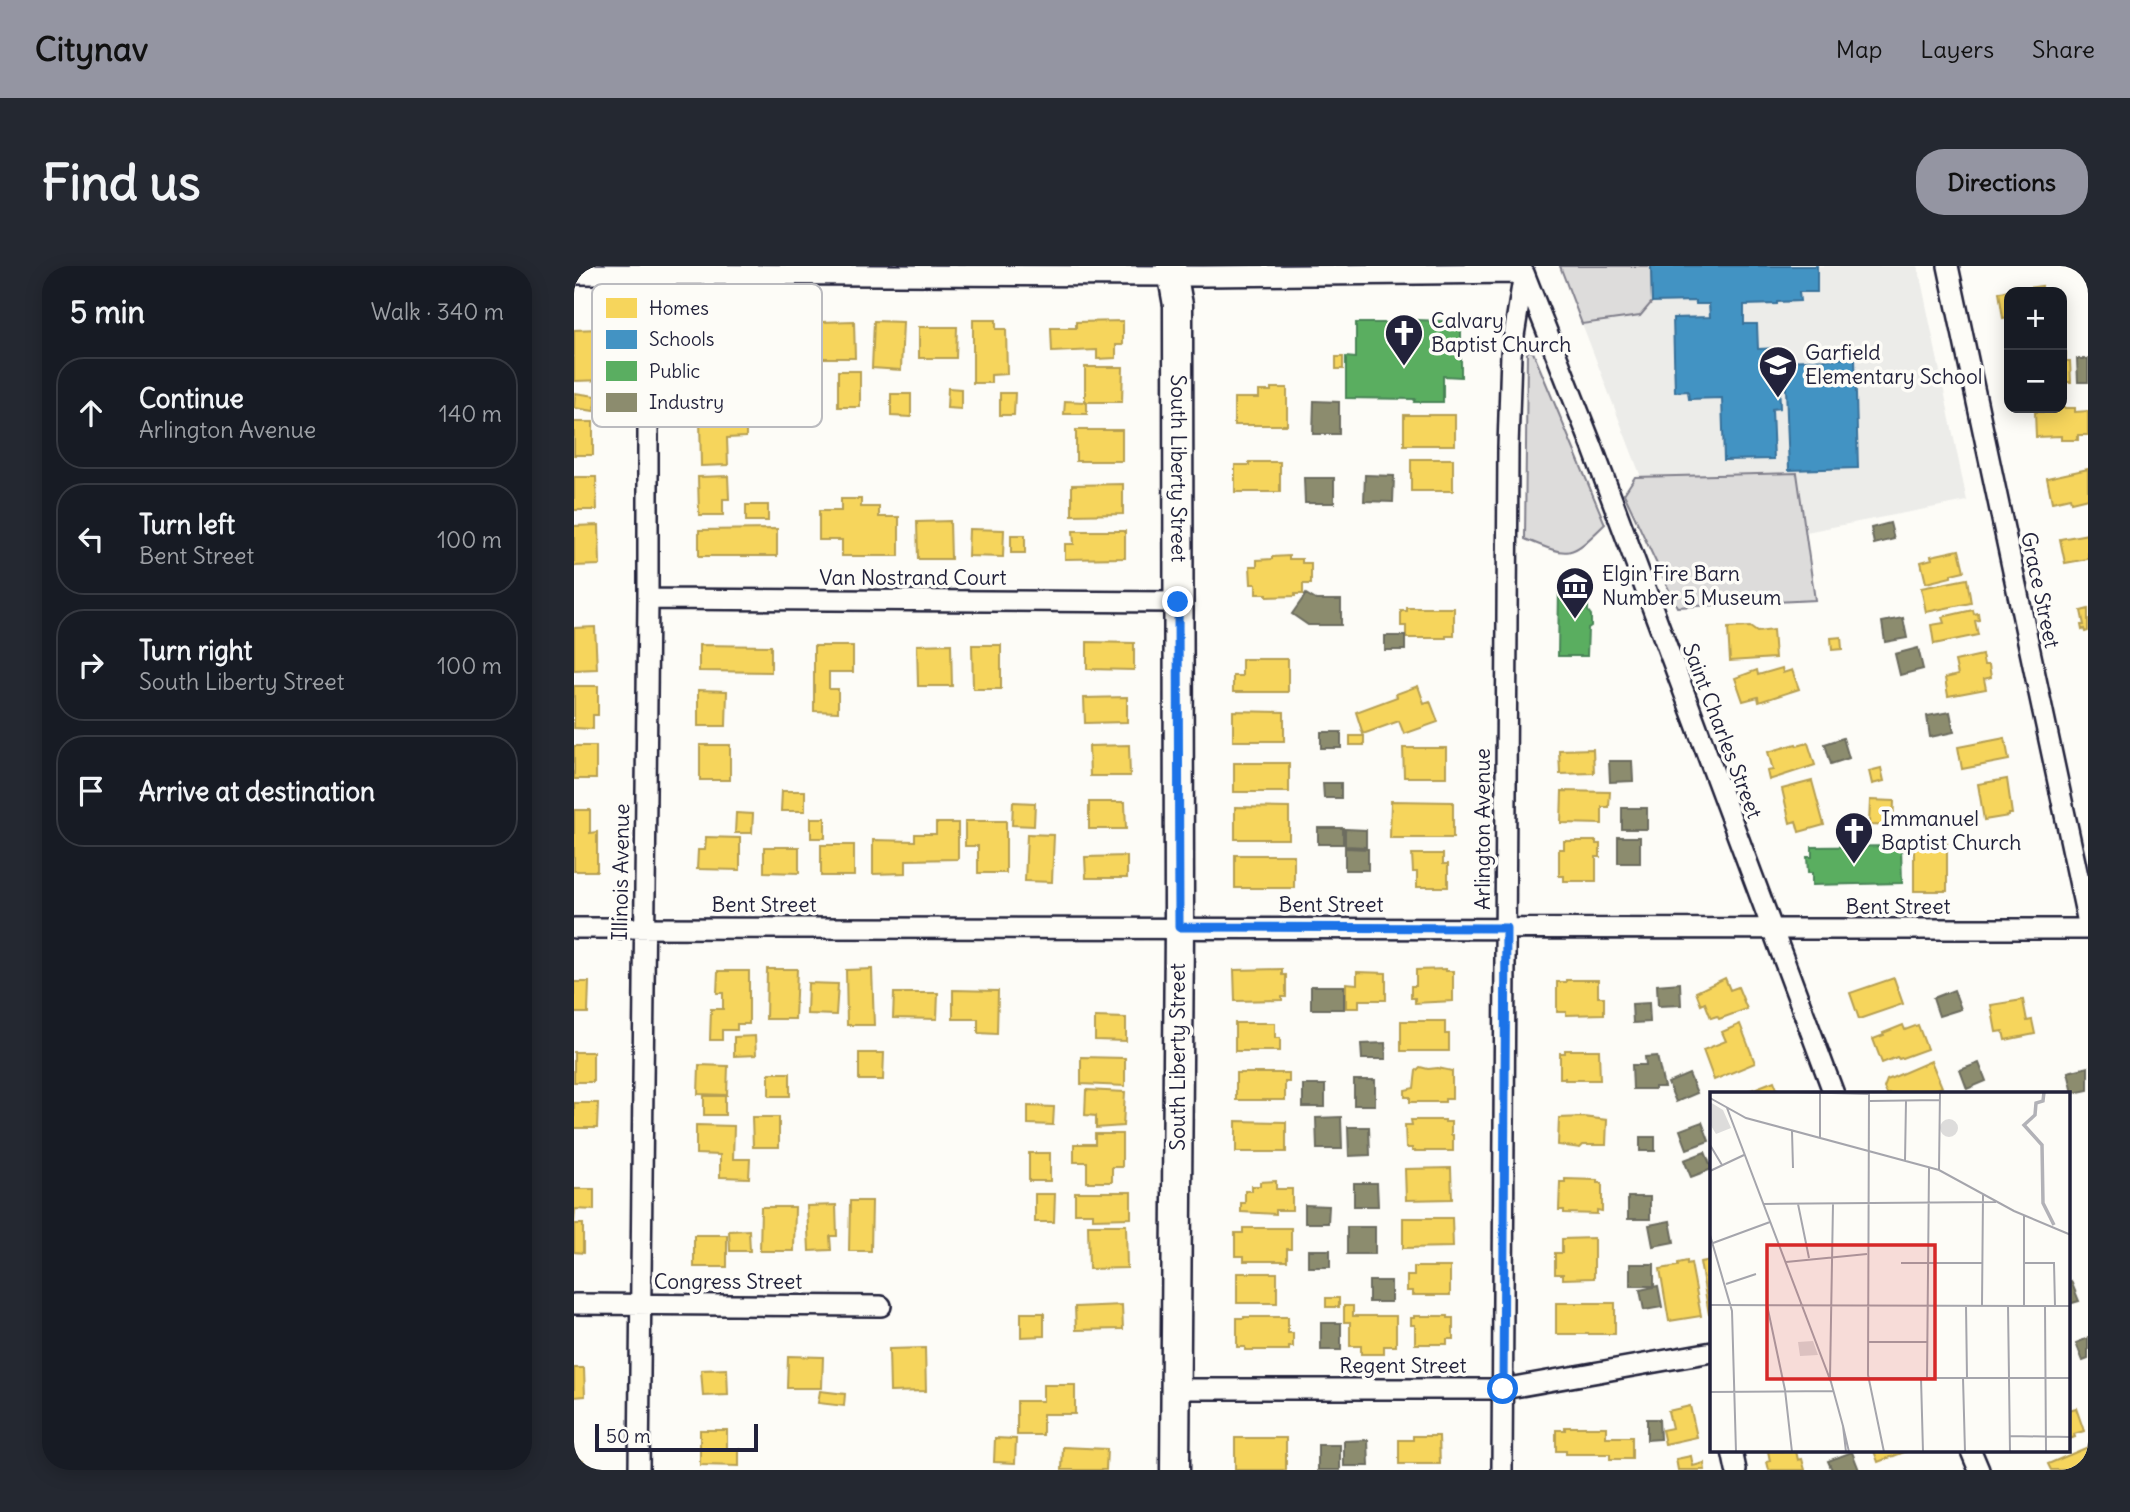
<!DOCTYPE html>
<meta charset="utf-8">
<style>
:root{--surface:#171b24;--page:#242831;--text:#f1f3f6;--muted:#9ea1a6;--line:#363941;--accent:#9495a2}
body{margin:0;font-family:Delius,sans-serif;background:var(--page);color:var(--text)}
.controls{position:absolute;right:21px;top:21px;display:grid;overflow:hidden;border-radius:14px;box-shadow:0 4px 18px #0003}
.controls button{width:63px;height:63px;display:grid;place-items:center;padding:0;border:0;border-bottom:2px solid var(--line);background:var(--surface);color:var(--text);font:35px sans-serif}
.scale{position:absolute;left:21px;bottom:18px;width:163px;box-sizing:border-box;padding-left:7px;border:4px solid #22223b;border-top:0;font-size:19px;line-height:24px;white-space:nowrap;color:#22223b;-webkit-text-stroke:5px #fdfcf7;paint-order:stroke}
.stop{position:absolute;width:21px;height:21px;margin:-16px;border:5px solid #1a73e8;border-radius:50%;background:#fff}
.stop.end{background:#1a73e8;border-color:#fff;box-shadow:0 2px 7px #0008}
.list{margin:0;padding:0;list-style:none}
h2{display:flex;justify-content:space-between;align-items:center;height:91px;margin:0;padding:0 28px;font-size:30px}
h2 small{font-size:23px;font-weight:400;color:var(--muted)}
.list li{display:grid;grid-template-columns:46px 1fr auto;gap:21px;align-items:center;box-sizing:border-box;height:112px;margin:0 14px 14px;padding:0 14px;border:2px solid var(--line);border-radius:28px}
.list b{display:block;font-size:26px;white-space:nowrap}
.list p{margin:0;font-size:23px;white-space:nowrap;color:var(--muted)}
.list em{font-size:23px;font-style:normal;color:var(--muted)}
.icon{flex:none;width:38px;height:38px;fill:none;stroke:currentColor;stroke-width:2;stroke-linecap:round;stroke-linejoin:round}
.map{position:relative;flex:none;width:1514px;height:1204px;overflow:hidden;border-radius:28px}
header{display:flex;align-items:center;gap:42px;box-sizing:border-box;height:98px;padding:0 35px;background:var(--accent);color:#111}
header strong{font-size:33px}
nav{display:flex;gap:38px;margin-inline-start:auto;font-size:24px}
.intro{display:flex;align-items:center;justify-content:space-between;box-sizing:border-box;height:168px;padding:0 42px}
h1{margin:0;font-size:49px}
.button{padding:18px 32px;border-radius:28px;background:var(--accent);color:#111;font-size:24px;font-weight:700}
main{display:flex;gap:42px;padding:0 42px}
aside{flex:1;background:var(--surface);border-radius:28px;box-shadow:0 4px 18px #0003}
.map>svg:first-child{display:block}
.built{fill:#ecece9}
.green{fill:#dddcdb;stroke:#807f8b;stroke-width:2}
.homes{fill:#f6d55c;stroke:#b69f52;stroke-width:2}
.schools{fill:#4393c3;stroke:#39719a;stroke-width:2}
.public{fill:#5aae61;stroke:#498456;stroke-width:2}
.industry{fill:#8c8c6e;stroke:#6c6c5f;stroke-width:2}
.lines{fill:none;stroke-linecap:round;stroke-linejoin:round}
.minor-casing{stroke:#22223b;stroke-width:24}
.secondary-casing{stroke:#22223b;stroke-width:33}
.minor{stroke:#fdfcf7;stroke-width:19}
.secondary{stroke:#fdfcf7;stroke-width:28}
.route{stroke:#1a73e8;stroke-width:9}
.labels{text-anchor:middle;stroke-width:7;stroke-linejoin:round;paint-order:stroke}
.poi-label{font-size:21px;fill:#22223b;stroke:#fdfcf7;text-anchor:start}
.street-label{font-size:21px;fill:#22223b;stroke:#fdfcf7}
.inset-river{fill:none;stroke:#b2b2b7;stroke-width:3.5}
.inset-road{fill:none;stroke:#a5a5ac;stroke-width:2}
.view{fill:#d62828;fill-opacity:0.15;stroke:#d62828;stroke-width:3.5}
.inset-edge{fill:none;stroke:#22223b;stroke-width:3.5}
.key{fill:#fdfcf7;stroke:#bbbbbf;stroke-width:2}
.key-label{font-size:19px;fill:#22223b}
</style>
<header>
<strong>Citynav</strong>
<nav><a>Map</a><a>Layers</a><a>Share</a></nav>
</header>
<div class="intro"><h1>Find us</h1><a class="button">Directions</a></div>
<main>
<aside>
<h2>5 min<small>Walk · 340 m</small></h2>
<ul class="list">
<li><svg class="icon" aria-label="ahead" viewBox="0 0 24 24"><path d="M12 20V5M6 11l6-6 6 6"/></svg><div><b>Continue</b><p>Arlington Avenue</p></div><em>140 m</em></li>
<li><svg class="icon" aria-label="left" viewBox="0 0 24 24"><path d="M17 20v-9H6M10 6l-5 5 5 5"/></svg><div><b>Turn left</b><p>Bent Street</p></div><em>100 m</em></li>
<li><svg class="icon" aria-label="right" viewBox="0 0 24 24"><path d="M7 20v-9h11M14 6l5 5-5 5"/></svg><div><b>Turn right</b><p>South Liberty Street</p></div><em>100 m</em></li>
<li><svg class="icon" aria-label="arrive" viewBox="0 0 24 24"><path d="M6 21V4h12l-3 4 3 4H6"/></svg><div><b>Arrive at destination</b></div></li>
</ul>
</aside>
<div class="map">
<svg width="1514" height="1204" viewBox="0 0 1514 1204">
<rect width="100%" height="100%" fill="#fdfcf7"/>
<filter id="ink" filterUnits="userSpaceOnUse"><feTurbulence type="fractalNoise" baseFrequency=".0143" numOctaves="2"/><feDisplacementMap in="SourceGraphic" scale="14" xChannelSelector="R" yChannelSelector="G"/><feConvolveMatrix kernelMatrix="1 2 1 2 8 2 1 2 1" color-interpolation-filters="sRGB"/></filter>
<g filter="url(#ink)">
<path class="built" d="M986,0h358l49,235 -161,31 -9,-59 -156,4z"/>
<path class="green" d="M986,0h91l1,36 -12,14 -58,8z
M955,84l4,2 72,172c-35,34 -34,34 -80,15l2,-186z
M1223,207l18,127 -138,7 -53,-113 11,-17z"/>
<path class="homes" d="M1468,20v6h-33v25l-6,1 -4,-26z
M399,54h23v9h10l1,45 -16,1v8h-18z
M280,55l1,37h-34v-36z
M300,55l29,1 -2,48 -29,-2z
M549,55v24h-7v13l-19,1v-9l-45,2 -1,-24h25v-6z
M345,61h38l-1,31h-37z
M24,63v8h8l1,43 -33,1v-51z
M1488,83l4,3v9h4l1,21h-9z
M762,91h7v12h-7z
M511,101h38l-1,35h-35v12h-23l1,-13 20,1z
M264,105h22v36h-22z
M374,122l13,1v20l-14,-1z
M697,122h16v37h-53v-27h25v-7h12z
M1,127l21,3 -2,15 -20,-3z
M426,127h15l-1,22h-14z
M317,128h20v23l-20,-1z
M1482,142h19v4l13,-1v24h-10v5h-17v-4l-25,1 -1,-25h21z
M830,149h51v30h-51z
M172,153v18l-19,1 1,27 -27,1 -1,-46z
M0,156h19v33h-19z
M502,164h46v31h-46z
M837,193h42v32h-42z
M675,196h31v30h-45v-27h14z
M1514,203v29l-17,4 -1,-4 -18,4 -5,-24z
M154,210l1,23h-6v16h-24l-1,-38z
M0,211h22l1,33h-23z
M549,218v30l-51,1v-30z
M267,233h20v8h18v10h20v39h-57v-16h-23v-29h22z
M172,239h22v16h-22z
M376,255l1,38h-33l-1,-37z
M25,259l1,40 -26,1v-40z
M203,263v27h-78v-26z
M395,263l35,1 -1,27 -35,-1z
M499,265h52v27l-60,1v-15h9z
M1514,268v25l-23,4 -5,-24z
M437,269h14v18h-14z
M1385,284l5,21 -13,3v3l-25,6 -5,-21 11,-3 -1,-3z
M715,290v3h13v4h9v21h-8v10h-8v2l-28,1v-3h-11v-10h-5l-1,-18h7v-6l15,-1v-2z
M1393,313l4,24 -45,9 -5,-24z
M833,342h47v28h-8v2h-40v-12h-5v-15h6z
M1514,343v22l-3,1 -1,-3 -2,1 -1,-5h3l-3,-14z
M1399,344l1,4 4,-1 1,7 -4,1 3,14 -44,9 -3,-19 13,-2 -2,-6z
M21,361l2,42 -23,1v-42z
M1176,361l7,5 16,-2 2,28 -45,3 -2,-33z
M1267,371l1,12 -10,1 -1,-12z
M513,376l47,1v27l-47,-1z
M377,378l1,42h-34l-1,-41z
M125,379l72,1v26l-72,-1z
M398,379h29v44h-28z
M240,380h39v26h-24v17h9v23l-24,-1z
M1408,389l2,10h5l2,12 -7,2 2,10 -38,7 -3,-18 13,-3 -3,-14z
M668,393h46v33h-55v-16h9z
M1208,402l1,5 9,-3 7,19 -40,13 -1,-5 -15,4 -8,-23 22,-8 1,5z
M0,420h24v29h-5v14l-19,-1z
M844,420l6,17 6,-2 8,21 -34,12 -5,-13 -36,13 -7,-22 41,-15 -1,-3z
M124,424l29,1 -1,35h-28z
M553,431v25l-42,1 -1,-25z
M659,445l51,1v29h-51z
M776,470h14v9h-14z
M1431,472l4,22 -47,9 -4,-22z
M1234,477l7,22 -46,15 -2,-9 6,-1 -5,-18 28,-8 1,2z
M126,479h30v35h-30z
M555,479l1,31h-40l-1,-30z
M0,480h22v33h-22z
M829,482h43v29h-42z
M1019,483l1,24 -34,1 -1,-24z
M660,497h55v29h-55z
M1307,502l3,13 -12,3 -3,-13z
M1433,513l5,35h-3v2l-25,4 -6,-36z
M1238,515l12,44 -25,7 -3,-11 -6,2 -8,-34z
M208,525h23v20h-24z
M988,525l48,1 -1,15h-7v17l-41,-1z
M1296,534l24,1 -1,25 -24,-1z
M817,535l62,1v36h-63z
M439,536l22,1 -1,23 -22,-1z
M515,536h36l1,27h-37z
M661,541l54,1v31h-54z
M0,544h16v23l7,-1v39h-23z
M162,547l17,1 -1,19h-17z
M237,552h14v20h-14z
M391,555h41v52h-28v-27h-13z
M362,557h22v36l-52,1v13l-33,1v-34l42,1v-7h21z
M453,568l27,1 -2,47 -27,-1z
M132,571l34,1v32l-43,-1 1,-19h7z
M1340,572h33v53h-33z
M990,575h32v3h4v13h-4v24h-32v-5h-5v-27h5z
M247,579h33v31h-33z
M190,581h35v26l-35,-1z
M838,588h31v10h5v23h-31v-15h-4z
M661,589h59v33h-59z
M553,590v22h-41l-1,-21z
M193,703h30l-2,50h-29z
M298,703l2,56h-27l-1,-55z
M708,703v6h4v22h-4v3l-47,1 -1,-31z
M872,703v2h7v30l-38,2v-5h-4v-12h5v-16z
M144,705h31v53h-12v6h-15v10h-12l1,-31h12v-16h-6z
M783,706l29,1v27h-27v8h-13v-25l11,1z
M1151,712l5,12 8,-3 9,22 -28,10 -2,-3 -6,2 -6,-15 -4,2 -5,-13z
M1320,712l9,26 -44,15 -9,-26z
M992,714h32v17h6v17l-38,1v-3h-9v-30h9z
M0,716h15l-1,31h-14z
M234,717l30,1 -2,31 -29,-1z
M379,724l45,1 -1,43 -19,-1v-14h-25z
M320,727h44l-1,26 -44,-1z
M1449,734l4,21 5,-1 3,14 -30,6 -2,-9 -7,1 -5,-27z
M521,751l31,1v23l-31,-1z
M827,755h44v13h4v17h-48z
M661,757h40v15h5v13h-45z
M1166,758l15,39 -41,17 -11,-30 23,-9 -4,-9z
M1329,759l2,5 13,-5 9,24 -28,10 -2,-2 -15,6 -9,-24 11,-4 -1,-2z
M181,770l1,19 -22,1v-19z
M991,784h34l1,30h-35v-2h-5v-25h5z
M0,786h19v30h-19z
M285,787h25l-1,27h-24z
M507,791l44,1v28l-44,-2z
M1357,795l11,26 -15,7h-40l-3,-6 3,-8z
M125,799l29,1 -1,29 -29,-1z
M846,801l8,2 10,-1 14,3v28h-7v3h-35v-5h-5v-7l9,-2 2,-17z
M195,807h21v23h-21z
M662,807h53v9h-4v18h-49z
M1200,815l5,13h-38z
M512,824l39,2 -2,34 -27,2v-12l-11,-1z
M130,830h21v19h-21z
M0,837h24l-1,25h-23z
M454,840l26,1 -1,18 -25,-1z
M178,851h27v30h-26z
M1009,851l24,3 -1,25h-23l-3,3 -22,-3 1,-27z
M837,854h34v2h6v13h2v16h-41v-3h-6l-1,-23h7z
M662,855l50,1v30h-50z
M122,859l38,1 -1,33h17l-1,19 -29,-1v-22l-24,-1z
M521,868h27v33h-10v15h-25v-20h-13v-18h21z
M455,887h21v28h-21z
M877,902l1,31 -46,1 -1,-31z
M991,913l32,1v3h5v28l-5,-1v4l-33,-1v-3h-5l1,-28h5z
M702,915v8h16v21h-16v4l-35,-2v-9h4v-12h7v-5h8v-4z
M0,923h20v21l-19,-1 -1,15h9v29l-9,-1z
M501,926h56v26l-38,1v-6h-18z
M461,928h20l-1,28h-19z
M276,935h22l-1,50h-22z
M262,939l1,31h-7l1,14 -22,1 -2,-45z
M187,941h34l-1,44h-34z
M829,952h49l1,29 -50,1z
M514,959h38l1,43 -38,1z
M669,962h48v21h-4v12h-43v-5h-9v-23h8z
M175,964l1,21h-20l-1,-20z
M120,969h33v32h-33z
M1020,972v40l-31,1v-5h-8v-21h7v-14z
M1138,994v54h-3l-9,-52z
M1113,995v3l4,-1 10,53 -32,5 -9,-52 18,-3v-3z
M840,1001h36v28h-37v-4h-6v-15h7z
M663,1007h40v30h-40z
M752,1032h13v9h-13z
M982,1037h59v31h-59z
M548,1039l1,24 -47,1 -1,-23z
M770,1040h9v10h43v30h-12v8h-23v-8h-11v-24h-6z
M447,1047h23v23l-23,1z
M840,1050h34v2h5v21h-6v5h-32v-19h-4v-7h3z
M670,1051h44v16h5v14h-4v3h-44v-3h-8v-29h7z
M351,1082l1,43 -36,1 -1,-43z
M214,1090l35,1 -1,31h-35z
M0,1102h10l1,28 -11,1z
M153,1103l1,26 -25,1 -2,-26z
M469,1119h32v29h-32v21h-26v-34h26z
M246,1125l25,3 -1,12 -26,-3z
M1116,1140l7,31 -32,7 -3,-14 10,-2 -4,-17z
M1502,1142l8,23 -10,3 1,3 -6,2v-29z
M991,1161h41v10h26v22h-22v-5h-44v-3h-10v-21h9z
M126,1164h27v19h12v17l-39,-1z
M839,1170h26l1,28h-41v-24h14z
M421,1172l21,1 -1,24 -21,-1z
M661,1172h51v32h-51z
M489,1181l44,2 -1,21h-44z
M1514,1181v23h-37l-3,-6z
M1194,1185h28l2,9 4,-1 3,11h-36l-2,-8 3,-1z
M1300,1185h33l-29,11z
M1117,1190l2,10 11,-3 1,7h-27l-2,-11z
M0,1194h9v10h-9z"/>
<path class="schools" d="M1077,0h166v26h-18l1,9 -23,1v2l-33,1v19h13l1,25 20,-1 2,60 -8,1 2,50 -50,1 -2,-62 -33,1 -1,-8 -13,1 -2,-74 37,-1 -1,-13h-13v-3l-44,1z
M1281,92l3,110 -69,2 -4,-109z"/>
<path class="public" d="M842,54l27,1v3h18v53l-18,-1v26h-29l1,-3 -69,-1v-41l10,1v-35h60z
M985,319h29v26l3,4v11l-3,2 -1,28h-29z
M1327,580l1,37 -90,2v-12h-4l-1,-16h5v-10z"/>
<path class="industry" d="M1503,93h11v23h-10z
M740,135l25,1v32h-26z
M791,209l29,1 -1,26 -29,-1z
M730,212h30v25h-29z
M1316,257l4,16 -20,5 -3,-16z
M732,328l10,6h25v25h-33l-16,-11z
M1329,352l4,20 -22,4 -3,-20z
M811,370h20v14h-20z
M1344,382l5,21 -23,6 -5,-21z
M1376,446l4,20 -24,5 -3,-21z
M747,466h20v16h-20z
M1269,472l6,20 -18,6 -6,-20z
M1035,495h23l1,20 -23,1z
M749,517h18v15h-17z
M1048,542h25v21h-25z
M744,562h25v16h-25z
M771,563l21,1v17l-21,-1z
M1044,571h22v26h-22z
M771,582l23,1v21h-23z
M1106,717l1,22 -23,1 -1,-21z
M737,720h33v23h-33z
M1380,724l7,19 -22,7 -6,-18z
M1075,737l1,19 -17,1 -1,-19z
M811,777l1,16h-24l-1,-15z
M1083,790l7,31h-9v2h-22l-1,-24h14l-1,-8z
M1405,797l7,18 -19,8 -7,-19z
M1514,801v23l-15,3 -5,-21z
M1115,808l8,19 -21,9 -8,-19z
M780,814h21v25h-21z
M729,819h22v22h-22z
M767,851l1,32h-25l-1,-31z
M1128,856l7,19 -22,8 -7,-19z
M774,861h21l1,28 -21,1z
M1066,871h15v14h-15z
M1131,886l7,17 -21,8 -7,-17z
M780,917h23l1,23h-24z
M1054,931h22v22h-22z
M731,939l24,1 -1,17h-23z
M1096,955l4,21 -21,4 -4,-21z
M773,961h28v27h-28z
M734,984h22v17h-22z
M1056,998h24v22h-24z
M795,1015h22v21h-22z
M1497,1015l8,20 -10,3v-22z
M1084,1020l4,21 -18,3 -4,-20z
M747,1057h20v27h-20z
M1514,1072v21l-5,2 -7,-18z
M1073,1153h12l1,20 -13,1z
M794,1174l1,26h-25v-25z
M744,1179h22v25h-22z
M1278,1186l7,18h-27l-4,-9z"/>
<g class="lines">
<g class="minor-casing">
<path id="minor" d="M1374,0l140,657
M950,7l68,173 242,648
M0,8l629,2 321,-3 -13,81 -3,93 -6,1023
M74,333l530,3
M0,662l1514,1
M0,1038l307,2
M602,1123h327l209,-37
M1158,1185l4,19
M1397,1185l8,19
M65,1204l9,-871v-325"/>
</g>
<g class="secondary-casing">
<g id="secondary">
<path id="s1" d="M597,0l7,39 1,622 -4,543"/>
</g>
</g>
<use href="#minor" class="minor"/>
<use href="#secondary" class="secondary"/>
</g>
</g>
<g class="lines" filter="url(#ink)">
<path class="route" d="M604,336l1,325 327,1 -3,461"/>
</g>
<defs>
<g id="church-pin" transform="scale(2.0125)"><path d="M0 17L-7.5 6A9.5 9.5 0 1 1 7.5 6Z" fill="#22223b" stroke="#fdfcf7"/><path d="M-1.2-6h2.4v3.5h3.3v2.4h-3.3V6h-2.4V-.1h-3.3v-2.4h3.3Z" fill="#fff"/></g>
<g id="school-pin" transform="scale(2.0125)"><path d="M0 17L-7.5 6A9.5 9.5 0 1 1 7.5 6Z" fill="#22223b" stroke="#fdfcf7"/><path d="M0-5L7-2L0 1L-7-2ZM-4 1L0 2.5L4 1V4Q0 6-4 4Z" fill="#fff"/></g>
<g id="museum-pin" transform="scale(2.0125)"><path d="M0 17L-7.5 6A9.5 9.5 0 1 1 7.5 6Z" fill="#22223b" stroke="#fdfcf7"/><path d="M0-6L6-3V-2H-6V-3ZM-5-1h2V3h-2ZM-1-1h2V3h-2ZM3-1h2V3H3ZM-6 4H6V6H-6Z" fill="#fff"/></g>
</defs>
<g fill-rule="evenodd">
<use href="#church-pin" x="830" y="67"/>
<use href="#school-pin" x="1204" y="99"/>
<use href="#museum-pin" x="1001" y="320"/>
<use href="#church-pin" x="1280" y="565"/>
</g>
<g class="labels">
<g class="poi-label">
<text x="857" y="62">Calvary<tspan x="857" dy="24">Baptist Church</tspan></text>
<text x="1231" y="94">Garfield<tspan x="1231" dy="24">Elementary School</tspan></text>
<text x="1028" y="315">Elgin Fire Barn<tspan x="1028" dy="24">Number 5 Museum</tspan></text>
<text x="1307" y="560">Immanuel<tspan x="1307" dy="24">Baptist Church</tspan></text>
</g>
<g class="street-label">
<text dy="7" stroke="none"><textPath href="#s1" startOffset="203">South Liberty Street</textPath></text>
<text x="339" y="319">Van Nostrand Court</text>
<text transform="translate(1466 324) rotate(78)" y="7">Grace Street</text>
<text transform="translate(1148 465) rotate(69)" y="7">Saint Charles Street</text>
<text transform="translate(909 563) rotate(-90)" y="7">Arlington Avenue</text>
<text transform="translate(47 606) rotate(-89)" y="7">Illinois Avenue</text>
<text x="190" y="646">Bent Street</text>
<text x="757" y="646">Bent Street</text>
<text x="1324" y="648">Bent Street</text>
<text transform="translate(604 791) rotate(-90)" y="7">South Liberty Street</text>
<text x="154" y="1023">Congress Street</text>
<text x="829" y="1107">Regent Street</text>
</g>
</g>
<g transform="translate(1136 826)">
<rect width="360" height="360" fill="#fdfcf7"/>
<path d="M0,10l13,8 8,18 -15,6 -6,-10zM230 36a9 9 0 1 1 18 0a9 9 0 1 1-18 0ZM103,249l5,14 -18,1 -2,-14z" fill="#dddcdb"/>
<path class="inset-river" d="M334,0l-1,9 -7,2 -1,12 -11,10 18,20 1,58 11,22"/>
<path class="inset-road" d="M84,0l75,2M159,0l-1,283 16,77M0,6l36,20 193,52 75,41 57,24M159,9l71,-1M17,16l104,274 12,44M82,39l1,37M110,46v-46M0,53l12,20M195,69l1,-60M229,78l1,-78M0,79l34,-16M53,112l233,-2M88,112l11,54M123,112l-3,174h241M314,124v90M0,143l22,76 4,141M3,151l57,-21M76,170l81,-8M191,171h81M314,171h30l1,43M16,192l30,-10M0,213l361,1M57,213l18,85 7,62M256,213l1,73M272,213l1,-110M298,213l2,147M335,214l1,146M158,250h59M211,286l2,74M217,286l2,-211M253,286l2,74M0,300l124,-1M300,344l61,1M136,360l-3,-26 6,26"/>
<path class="view" d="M57,153h168v134h-168z"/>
<rect width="360" height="360" class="inset-edge"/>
</g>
<rect x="18" y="18" width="230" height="143" rx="10" class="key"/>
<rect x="32" y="32" width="31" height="20" fill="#f6d55c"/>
<rect x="32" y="64" width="31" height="19" fill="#4393c3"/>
<rect x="32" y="95" width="31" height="20" fill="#5aae61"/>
<rect x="32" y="127" width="31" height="19" fill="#8c8c6e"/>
<g class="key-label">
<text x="75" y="49">Homes</text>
<text x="75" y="80">Schools</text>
<text x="75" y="112">Public</text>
<text x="75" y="143">Industry</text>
</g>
</svg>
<div class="controls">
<button>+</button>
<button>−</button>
</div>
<div class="scale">50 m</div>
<div class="stop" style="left:929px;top:1123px"></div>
<div class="stop end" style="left:604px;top:336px"></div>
</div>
</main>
